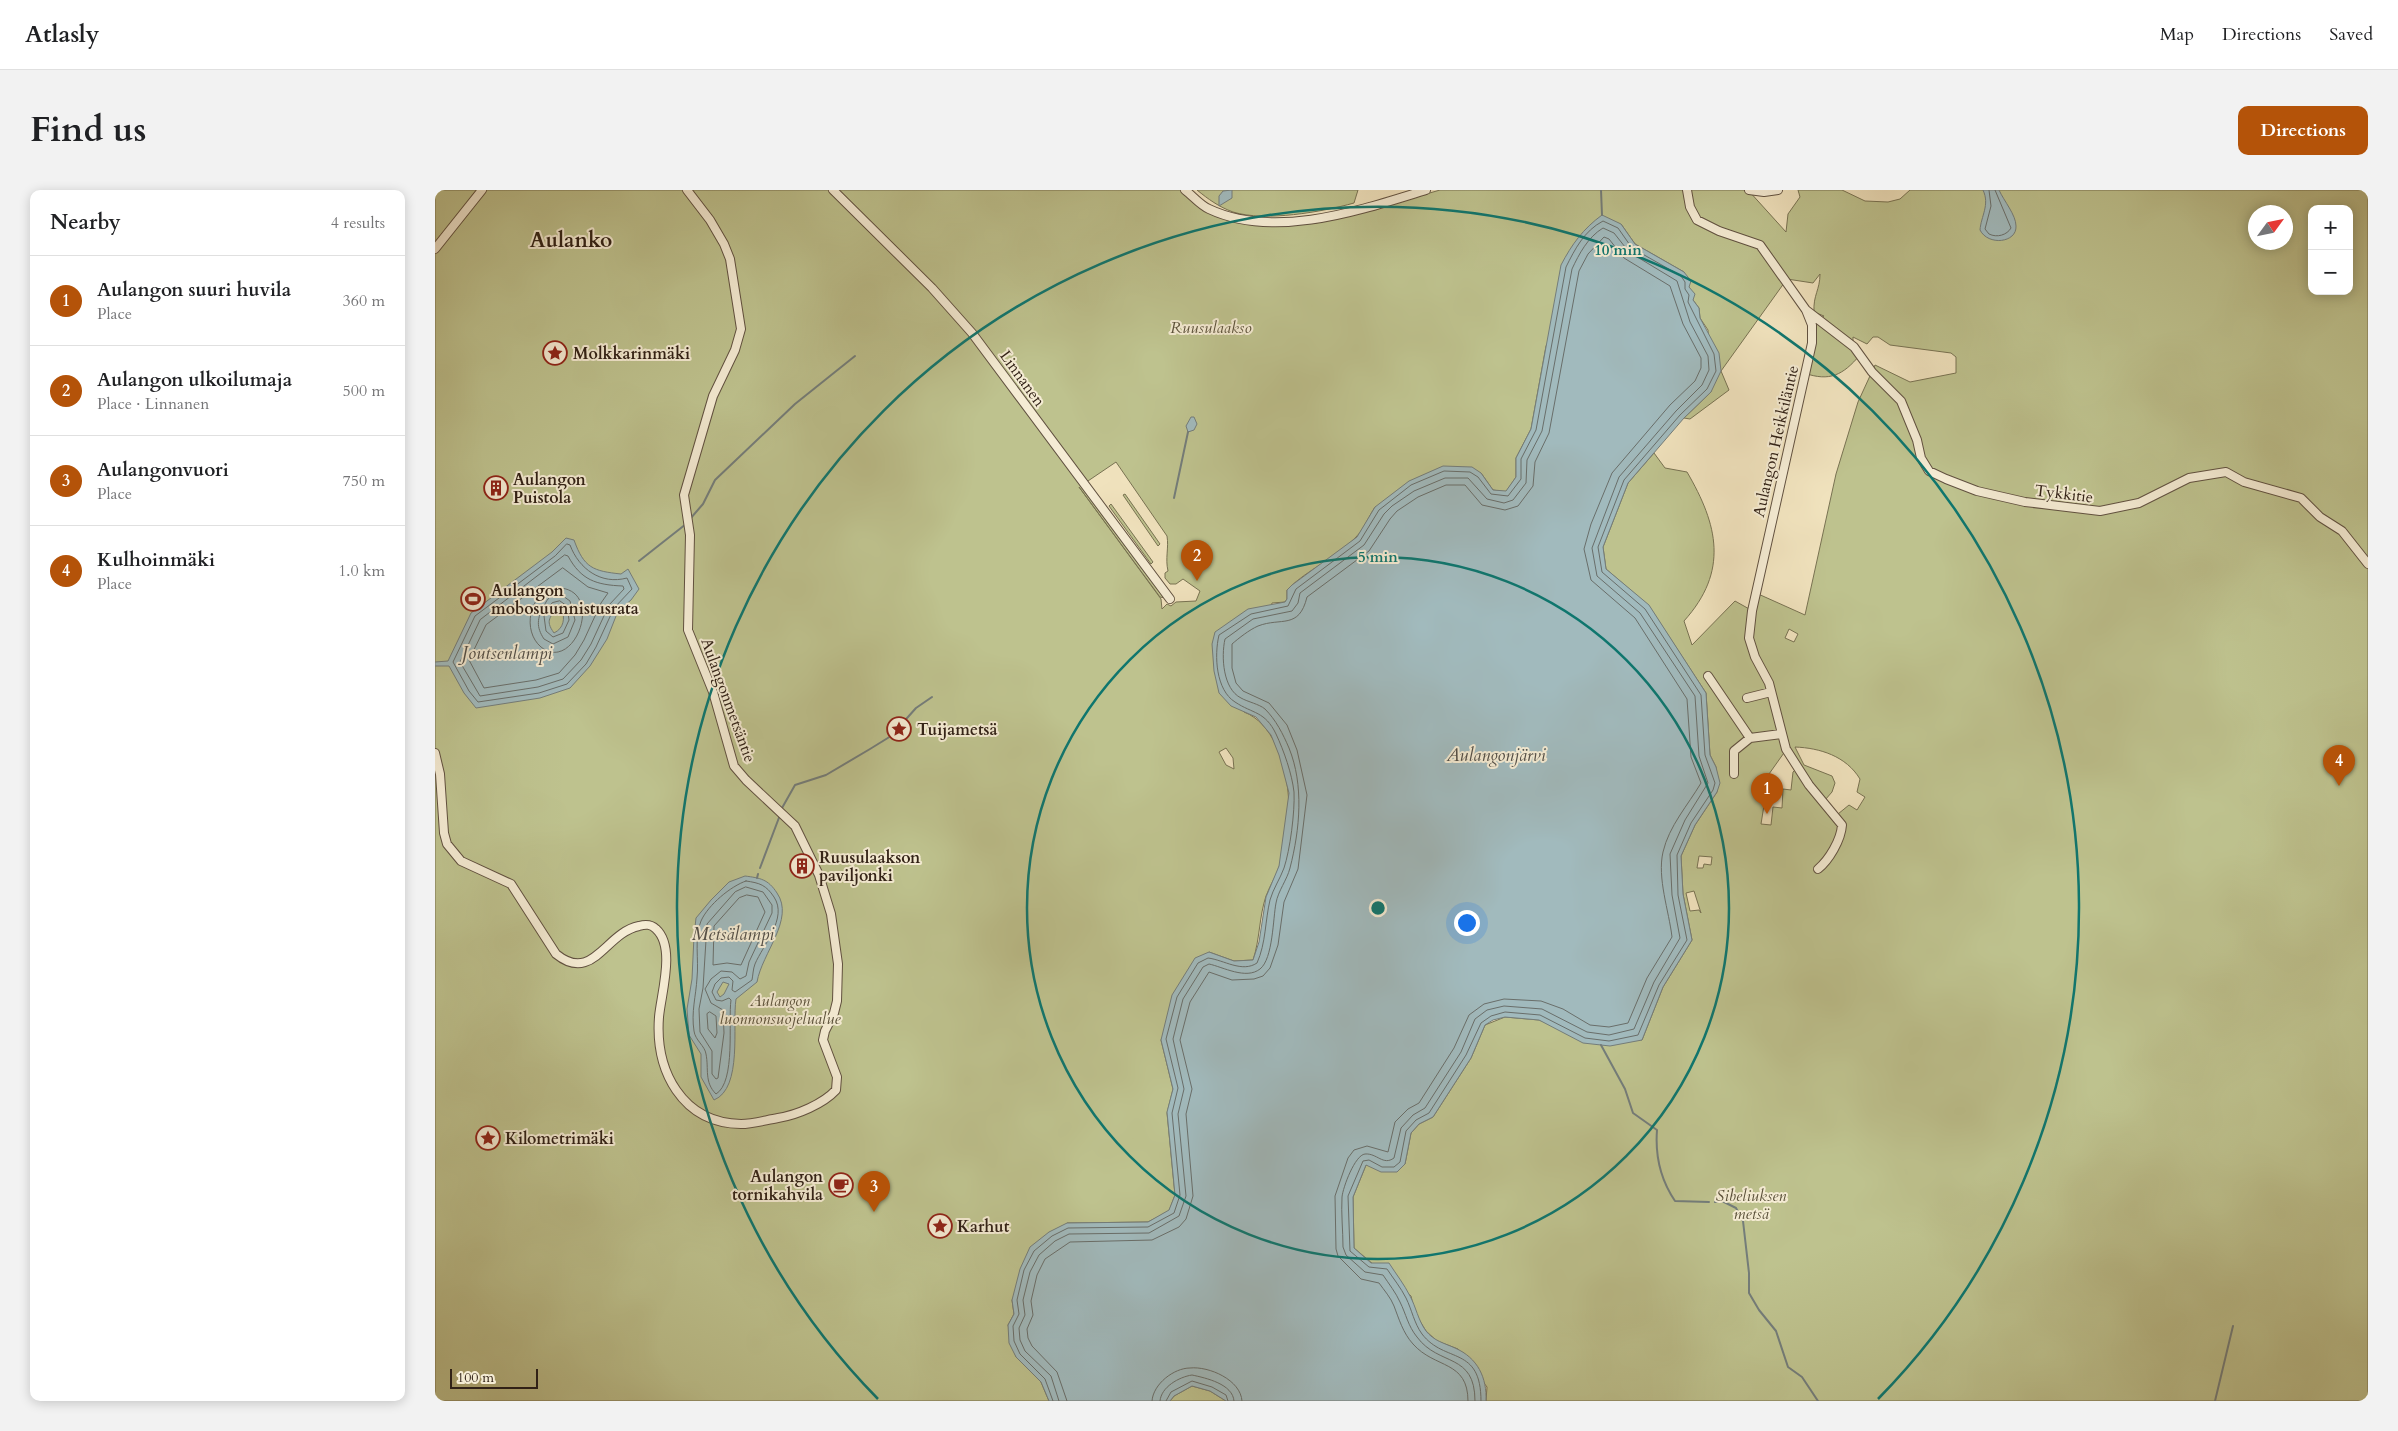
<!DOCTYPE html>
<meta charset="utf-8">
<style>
:root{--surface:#fff;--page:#f2f2f2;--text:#202124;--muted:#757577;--line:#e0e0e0;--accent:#b45309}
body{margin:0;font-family:Cardo,serif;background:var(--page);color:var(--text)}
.controls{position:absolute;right:15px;top:15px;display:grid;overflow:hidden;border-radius:10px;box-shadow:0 2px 12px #0003}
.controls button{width:45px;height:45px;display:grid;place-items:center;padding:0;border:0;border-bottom:1px solid var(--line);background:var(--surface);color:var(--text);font:25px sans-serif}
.compass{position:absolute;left:1813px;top:15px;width:45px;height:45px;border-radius:50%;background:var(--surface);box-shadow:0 2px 12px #0003;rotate:57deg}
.scale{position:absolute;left:15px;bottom:12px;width:88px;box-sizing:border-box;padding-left:5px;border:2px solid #312116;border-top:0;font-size:14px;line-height:18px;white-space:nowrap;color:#312116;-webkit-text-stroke:4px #f5ecd4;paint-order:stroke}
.you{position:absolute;left:1031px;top:732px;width:18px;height:18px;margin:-12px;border:4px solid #fff;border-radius:50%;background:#1a73e8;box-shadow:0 0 0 8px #1a73e833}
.badge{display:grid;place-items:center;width:32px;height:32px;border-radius:50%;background:var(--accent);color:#fff;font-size:16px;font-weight:700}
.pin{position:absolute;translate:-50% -41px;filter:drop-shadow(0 1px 2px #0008)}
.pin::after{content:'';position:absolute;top:26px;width:18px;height:15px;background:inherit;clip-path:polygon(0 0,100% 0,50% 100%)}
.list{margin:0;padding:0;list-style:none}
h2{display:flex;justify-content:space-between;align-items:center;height:65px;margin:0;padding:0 20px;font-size:21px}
h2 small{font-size:16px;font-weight:400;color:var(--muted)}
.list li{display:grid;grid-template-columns:32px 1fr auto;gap:15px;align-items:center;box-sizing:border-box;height:90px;padding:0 20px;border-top:1px solid var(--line)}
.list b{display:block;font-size:19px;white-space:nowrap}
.list p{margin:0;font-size:16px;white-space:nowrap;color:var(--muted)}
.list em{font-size:16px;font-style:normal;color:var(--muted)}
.map{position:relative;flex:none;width:1933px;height:1211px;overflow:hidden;border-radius:10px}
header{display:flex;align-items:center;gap:30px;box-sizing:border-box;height:70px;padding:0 25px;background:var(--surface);border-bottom:1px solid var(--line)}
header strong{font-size:24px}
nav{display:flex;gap:28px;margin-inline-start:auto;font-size:18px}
.intro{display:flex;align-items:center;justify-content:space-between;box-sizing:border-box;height:120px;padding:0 30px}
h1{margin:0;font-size:35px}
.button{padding:12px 22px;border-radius:10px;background:var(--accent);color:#fff;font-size:18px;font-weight:700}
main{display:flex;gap:30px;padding:0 30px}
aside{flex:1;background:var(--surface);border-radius:10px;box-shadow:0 2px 12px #0003}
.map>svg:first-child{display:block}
.green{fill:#bec28e;stroke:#787252;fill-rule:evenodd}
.water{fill:#a1babd;stroke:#747d7a;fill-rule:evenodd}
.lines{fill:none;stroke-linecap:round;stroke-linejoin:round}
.shore{stroke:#696e6a;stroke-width:1}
.stream{stroke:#747d7a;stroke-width:2}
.minor-casing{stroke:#615140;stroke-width:10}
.minor{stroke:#f5ecd4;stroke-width:8}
.ring{fill:none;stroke:#0f766e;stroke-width:2.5}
.labels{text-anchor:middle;stroke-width:4;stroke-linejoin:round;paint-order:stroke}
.park-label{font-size:16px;font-style:italic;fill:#5b513a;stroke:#f5ecd4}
.poi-label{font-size:16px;font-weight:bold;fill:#312116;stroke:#f5ecd4;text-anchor:start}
.street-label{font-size:16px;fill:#312116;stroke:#f5ecd4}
.water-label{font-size:18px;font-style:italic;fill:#534f48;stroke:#f5ecd4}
.district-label{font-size:21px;font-weight:bold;fill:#312116;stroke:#f5ecd4}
.centre{fill:#0f766e;stroke:#f5ecd4;stroke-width:2.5}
.ring-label{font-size:15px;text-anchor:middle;font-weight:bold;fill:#0f766e;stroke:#f5ecd4;stroke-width:4;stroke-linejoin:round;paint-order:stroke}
</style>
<header>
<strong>Atlasly</strong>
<nav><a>Map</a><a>Directions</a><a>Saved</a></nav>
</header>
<div class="intro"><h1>Find us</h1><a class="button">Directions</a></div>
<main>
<aside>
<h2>Nearby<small>4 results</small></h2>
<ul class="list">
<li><span class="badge">1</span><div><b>Aulangon suuri huvila</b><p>Place</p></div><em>360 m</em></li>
<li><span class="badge">2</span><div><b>Aulangon ulkoilumaja</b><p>Place · Linnanen</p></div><em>500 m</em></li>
<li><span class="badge">3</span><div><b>Aulangonvuori</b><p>Place</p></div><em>750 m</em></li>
<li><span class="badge">4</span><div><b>Kulhoinmäki</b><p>Place</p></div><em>1.0 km</em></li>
</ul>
</aside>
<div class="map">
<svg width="1933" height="1211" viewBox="0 0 1933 1211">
<rect width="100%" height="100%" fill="#f0e2bd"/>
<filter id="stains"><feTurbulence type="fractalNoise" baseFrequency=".004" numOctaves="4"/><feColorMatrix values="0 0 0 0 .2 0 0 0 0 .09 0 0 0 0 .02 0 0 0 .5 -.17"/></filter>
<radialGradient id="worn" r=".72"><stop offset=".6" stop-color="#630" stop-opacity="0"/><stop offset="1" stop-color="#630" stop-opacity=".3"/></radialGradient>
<path class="green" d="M0,0h747l25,21 76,13 33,-1 34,-7 90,-26h308l38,42 2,-18 12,-17 -2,-7h44l23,11 23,1 12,-3 10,-9h458v1211h-882l1,-14 -29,-38 -21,-8 -11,-10 -11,-18 -4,-17 -57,-48 -1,-51 13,-32 39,-1 6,-31 8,-9 14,-7 38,-59 14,-33 20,-8 34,3 15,6 88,14 21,-53 29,-47 -9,-46 -2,-38 14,-31 22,-33 -1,-25 -6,-12 -4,-62 -57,-87 -43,-37 -3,-22 25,-64 26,-30 11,15 22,4c31,53 42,99 -3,149l8,24 43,-44 16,9 5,-17 49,22 31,-141 22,-72 17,-37 35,17 46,-9v-16l-5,-4 -61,-8 -12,-8h-5l-6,7 -14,-7v10l7,8c-17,20 -30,27 -56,18l8,-48 12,-9 -10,-4c-1,-17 6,-22 6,-38l-7,9 -26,-4 -66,92 8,19 -39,29 -6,-1 27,-26 -3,-62 -8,-12 -1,-10 -6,-8 -9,-28 -49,-28 -14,-20 -75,122 -15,83 -15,29v19l-10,15 -13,-2 -12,-17 -106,34c-6,9 -11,22 -19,30 -20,22 -49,32 -69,53v9l-2,3 -13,1 -28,109c29,11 41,50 44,80 3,19 -4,53 -8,72 -3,11 -10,21 -14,32 -7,21 -6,43 -13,64l-19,1 -25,-9 -48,88 12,49 -6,24 8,82 -6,16 -21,11 -81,1 -55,77 2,14 -6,11 8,32 25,25 8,19h-614zM1877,19h37v82h-37zM1820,22h30v30h-30zM681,272l51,74c2,12 -2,22 1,35l-3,2v5l5,6h6l7,-5 17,12 -4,10 -20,1 -5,4 -4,-2 -5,5 -1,-10 -82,-112 81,110 10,2 -85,-116zM1354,439l9,5 -4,8 -9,-4zM1360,557c25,1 51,9 65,32l-3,13 8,5 -8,13 -8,-5 -11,9 -13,-14 7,-8 3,-9 -3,-7 -28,-11zM791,558l7,10 1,11 -8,-4 -7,-13zM1351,560l11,18 -4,4 -2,18 -8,-1 -1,19 -9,-1 -2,18 -10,-1 8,-50zM1264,666l13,1 -1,8 -7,-1 -1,4h-6zM1259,701l7,22 -2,-3 -9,1 -4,-18z
M762,0h161l-4,13c-32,9 -89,19 -121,9 -14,-5 -25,-13 -36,-22z
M690,304l35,50 -2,2 -35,-51z
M676,314l42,58 -2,2 -42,-58z
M757,1196l18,5 16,10h-56l4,-5z"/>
<path class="water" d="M797,0v8l-13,8v-10l4,-5z
M1548,0h16c5,11 17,25 17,36 1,17 -28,20 -36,4 1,-14 10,-25 3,-40z
M1167,25l19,9 14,20 49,28 7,9 -2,6 6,7 -2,6 6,8 1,10 19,35 2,18 -10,21 -27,26 -56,65 -25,64 3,22 43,36 57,88 4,62 6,12 4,16 -3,9 -22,33 -14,31 2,38 9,46 -29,47 -21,53 -32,6 -27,-3 -44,-23 -34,-3 -12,3 -8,5 -14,33 -38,59 -14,7 -8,9 -6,31 -8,8h-16l-15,-7 -13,32 1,51 17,15h18c7,11 15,21 21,33 6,11 8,24 16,35 8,10 18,12 29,17 23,10 32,30 31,53h-260l-16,-10 -18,-5 -18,10 -4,5h-121l-8,-19 -25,-25 -7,-14 -1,-18 6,-11 -2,-14 8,-31 10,-22 19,-15 18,-9 81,-1 21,-12 6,-15 -8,-83 6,-23 -12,-49 11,-45 23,-37 14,-6 25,9 19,-1 6,-18 7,-45 13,-31 10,-73 -10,-38 -8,-20 -15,-18 -25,-11 -12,-13 -5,-22 -2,-27 3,-12 33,-23 37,-7 2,-3v-9l5,-5 65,-48 18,-30 34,-26 34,-15 29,1 9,6 12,17 13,1 10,-14v-19l15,-29 30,-164c11,-21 22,-36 41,-50z
M756,227h3l3,7 -3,6 -6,2 -2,-6z
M131,348l8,2c10,28 19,31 47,34l7,-5 11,20 -8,11 -13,11 -11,28 -17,27 -20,22 -30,10 -64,10 -12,-15 -15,-27h-14v-4l13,-1 23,-48 81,-61zM121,416l6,2c3,11 2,20 -8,25 -10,-14 -2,-15 2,-27z
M310,686c15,2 23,3 32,17 18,26 -15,60 -20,89l-21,17c-4,26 7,89 -22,101l-13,-23v-23l-12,-19 -2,-26 5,-30 2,-43 2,-18 15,-18 18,-18zM288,792l6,2 -5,10 -4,3 -3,-5z"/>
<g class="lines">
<path class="shore" d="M1554,0l2,16 -6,23 4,5c8,4 18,1 22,-6l-16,-38
M132,354l3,1c9,24 31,40 57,33l5,11 -18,19 -18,39 -10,17 -19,20 -28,9 -61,9 -9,-11 -16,-29 22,-46 80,-60z
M130,365l3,1c13,24 28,29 55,30l1,3 -15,16 -18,39 -10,16 -18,19 -25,8 -58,9 -20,-34 20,-42z
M128,378l25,19 20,6 -7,10 -17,37 -9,15 -16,18 -23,7 -52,8 -15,-28 17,-35z
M118,398c55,-5 23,87 -12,59 -19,-16 -12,-53 12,-59z
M120,405l8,1 7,5 5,19 -7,17 -15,7 -9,-5c-8,-12 -7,-21 0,-33 3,-6 4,-9 11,-11z
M125,411l7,5 2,14 -6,13 -10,4 -7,-6 -2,-15 8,-13z
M311,691c14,2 20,4 28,16 14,21 -11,48 -19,67 -2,5 -2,11 -3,16l-17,12 -3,-2 1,-9 -4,-4 -8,1 -6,6 -3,8 4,8 6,1 7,-3 2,2c-3,21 5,82 -15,94 -12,-12 -7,-25 -10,-40 -1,-8 -11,-14 -12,-23 -3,-19 2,-35 3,-53 2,-18 -3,-41 4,-57 7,-16 30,-35 45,-40z
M311,697l17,5 9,13v8l-23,49 -3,14 -6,3 -8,-7 -11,-1 -10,8 -6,10 6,14 12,7 1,23 -6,45 -2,1 -4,-5v-23l-12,-19 -1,-23 4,-21 4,-64 28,-32z
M312,705l11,2 7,15 -24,53 -14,-2 -14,2 1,-39 25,-28z
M275,822l6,4 1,17 -2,5 -7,-9 -1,-15z
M618,1211l-8,-22 -25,-25 -6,-13 -1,-15 6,-12 -2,-14 7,-30 10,-19 18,-15 16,-8 80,-1 26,-14 6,-18 -8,-82 6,-25 -12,-49 11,-42 21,-34 10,-5c16,2 34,15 49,5 9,-20 8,-42 13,-63 3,-11 10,-21 14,-32 6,-18 11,-56 10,-76 -2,-18 -10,-41 -18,-58 -11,-23 -23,-20 -41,-32 -19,-12 -21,-46 -16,-67l32,-21 37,-8 8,-17 64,-48 19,-31 32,-25 33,-14 26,1 8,5 13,17 17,2 13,-17v-20l15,-29 30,-163c9,-18 18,-36 37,-46l15,7 14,20 49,28 4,6v7l4,6 -1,7 26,52 2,17 -9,18 -27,26 -56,65 -26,67 4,25 43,37 56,86 4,60 10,28 -2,7 -22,33 -14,32 1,40 9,45 -28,45 -21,50 -29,6 -24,-3 -45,-23 -35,-3 -14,4 -10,7 -15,32 -37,58 -13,7 -10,11 -6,31 -6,5h-12l-13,-7 -6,1 -15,35 2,55 19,16 18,2c6,9 14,19 19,29 6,12 8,25 16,36 23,30 59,11 59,67
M624,1211l-8,-25 -26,-25 -5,-11 -1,-12 6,-13 -2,-15 7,-28 9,-17 16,-14 14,-7 80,-1 30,-17 7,-20 -8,-82 6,-25 -11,-50 10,-40 20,-32 6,-3c14,3 37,16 51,5 13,-10 13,-51 16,-66 2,-12 11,-23 14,-35 10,-39 14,-83 -1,-120 -6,-14 -13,-28 -24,-39 -6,-5 -17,-7 -24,-11 -18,-9 -20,-41 -16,-59l28,-20 39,-8 6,-8 2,-10 64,-48 20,-31 8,-8 22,-15 31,-13h23l19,21 17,4 9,-3 13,-17 1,-23 15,-29 30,-162c7,-15 16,-32 31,-41l11,5 15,19 48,29 13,41 18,34 1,14 -7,15 -26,26 -57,66 -27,71 5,28 43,37 55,83 4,60 9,27 -23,37 -15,34 2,41 8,43 -26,44 -20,47 -25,6 -22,-3 -45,-23 -38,-3 -17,4 -12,9 -14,33 -36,56 -12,7 -12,13 -7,30c-11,8 -17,-5 -29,-4 -10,1 -22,33 -23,43 -1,16 1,34 1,50l3,8 19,17 18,3c6,9 13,18 17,27 6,12 8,24 17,35 22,30 58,15 58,64
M632,1211l-10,-29 -25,-26 -4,-8 -1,-9 6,-14 -2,-14 6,-26 8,-16 25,-17 82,-2 27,-13 7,-8 7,-23 -7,-82 6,-25 -12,-49 10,-38 19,-30 23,8 22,-1 9,-3 7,-8 8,-23 6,-43 14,-33 9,-74 -10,-45 -10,-25 -18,-22 -26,-12 -7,-8 -4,-15v-24c7,-6 17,-14 26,-18 23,-9 41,4 49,-29l62,-46 21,-32 7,-8 21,-14 28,-12h19l17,20 23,5 13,-4 15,-20 2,-24 14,-29 30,-162 9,-17 16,-17 5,2 15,19 46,28 13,38 18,34v10l-6,13 -25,24 -58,68 -21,51 -7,25 7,31 44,38 52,81 4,58 10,26c-13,22 -32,43 -38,69 -6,26 6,59 9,85l-25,41 -19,45 -19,4 -19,-2 -27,-16 -22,-8 -37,-2 -20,5 -15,11 -15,33 -35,55 -11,6 -13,13 -7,30 -21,-6 -13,4 -6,8 -13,38 1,53 2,7 23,23 18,4c5,7 12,15 15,23 5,13 9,27 19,38 22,25 55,16 55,57
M717,1211c1,-17 22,-33 38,-33 19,-2 51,12 52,33
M725,1211c1,-14 19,-24 32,-26 14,3 41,9 42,26
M731,1211l5,-9 21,-11 20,6 14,8 2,6"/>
<path class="stream" d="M1166,0l1,25
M739,308l14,-66
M255,329l13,-15 12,-24 80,-76 60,-48
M204,371l47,-37
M347,618l13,-23 31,-10 44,-26 21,-13 25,-28 16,-11
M325,678l20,-53
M322,688l1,-4
M1166,855l24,44 8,24 24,17c-2,26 3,49 18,71l34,1
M1280,1012l7,-1 14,7 7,13 6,52v20l10,17 17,21 12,36 14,10 16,24
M1780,1211l18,-75"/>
<g class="minor-casing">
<path id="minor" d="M398,0l99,98 40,45 198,266
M750,0c8,6 15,15 24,19 66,31 152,1 217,-19
M1252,0l3,17 7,13 22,11 41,14 46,65 6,15v18l-60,268 -3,27 6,19 14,26 17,66 23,36 33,40c-1,15 -13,35 -24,44
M1314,0l15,2 14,-2
M0,59l47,-59
M1371,120l48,37 18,25 29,29 16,39 4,18 8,13 17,8 31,12 48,11 75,9 39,-8 50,-25 37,-6 18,10 57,16 19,19 22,14 26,33
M1273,486l42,62 31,-4
M1312,508l24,-6
M0,563l5,21 4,59 3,11 14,17 50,23 45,70c37,30 49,-21 83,-28 7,-2 12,-2 17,3 20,18 5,65 3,88 -4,54 23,106 82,107 12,0 25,-4 37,-6 19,-3 45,-14 58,-28l1,-13 -14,-37 2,-9 9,-18 3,-12 1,-37 -7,-50 -12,-39 -24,-49 -49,-46 -12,-14 -21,-74 -25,-62 2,-95 -6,-40 29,-99 22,-46 6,-21 -11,-70 -6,-15 -14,-24 -23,-30
M1299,584v-23l16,-13"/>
</g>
<use href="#minor" class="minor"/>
</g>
<g class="ring">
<circle cx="943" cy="718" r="351"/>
<path d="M443 1209A701 701 0 1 1 1443 1209"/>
</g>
<defs>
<g id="sight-ring" transform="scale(1.25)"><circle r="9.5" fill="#f5ecd4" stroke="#8f2418" stroke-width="1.5"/><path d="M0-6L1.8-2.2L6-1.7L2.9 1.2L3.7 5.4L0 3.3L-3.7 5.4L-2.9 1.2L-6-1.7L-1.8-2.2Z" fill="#8f2418"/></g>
<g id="building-ring" transform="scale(1.25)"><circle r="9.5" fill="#f5ecd4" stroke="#8f2418" stroke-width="1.5"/><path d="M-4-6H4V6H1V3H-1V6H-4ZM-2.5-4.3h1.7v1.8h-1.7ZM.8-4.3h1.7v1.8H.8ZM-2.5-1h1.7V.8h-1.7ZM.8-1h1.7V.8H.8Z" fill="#8f2418"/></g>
<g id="stadium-ring" transform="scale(1.25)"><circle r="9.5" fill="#f5ecd4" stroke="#8f2418" stroke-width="1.5"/><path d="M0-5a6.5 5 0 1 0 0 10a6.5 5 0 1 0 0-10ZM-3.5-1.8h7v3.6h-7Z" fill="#8f2418"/></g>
<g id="cafe-ring" transform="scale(1.25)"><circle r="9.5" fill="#f5ecd4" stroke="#8f2418" stroke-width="1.5"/><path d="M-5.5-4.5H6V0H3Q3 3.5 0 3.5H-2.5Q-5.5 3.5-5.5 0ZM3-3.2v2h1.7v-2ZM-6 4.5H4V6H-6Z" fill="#8f2418"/></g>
</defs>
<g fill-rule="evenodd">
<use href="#sight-ring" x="120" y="163"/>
<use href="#building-ring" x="61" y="298"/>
<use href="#stadium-ring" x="38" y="409"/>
<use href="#sight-ring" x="464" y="539"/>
<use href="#building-ring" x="367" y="676"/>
<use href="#sight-ring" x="53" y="948"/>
<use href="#cafe-ring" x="406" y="995"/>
<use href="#sight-ring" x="505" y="1036"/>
</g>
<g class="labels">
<g class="park-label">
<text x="776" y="143">Ruusulaakso</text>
<text x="345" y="816">Aulangon<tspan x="345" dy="18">luonnonsuojelualue</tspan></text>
<text x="1316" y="1011">Sibeliuksen<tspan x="1316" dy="18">metsä</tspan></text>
</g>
<g class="poi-label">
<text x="138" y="169">Molkkarinmäki</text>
<text x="78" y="295">Aulangon<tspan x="78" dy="18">Puistola</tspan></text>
<text x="56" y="406">Aulangon<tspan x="56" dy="18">mobosuunnistusrata</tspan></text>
<text x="482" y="545">Tuijametsä</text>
<text x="384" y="673">Ruusulaakson<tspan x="384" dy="18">paviljonki</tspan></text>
<text x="70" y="954">Kilometrimäki</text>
<text x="388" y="992" text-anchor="end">Aulangon<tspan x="388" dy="18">tornikahvila</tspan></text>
<text x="522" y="1042">Karhut</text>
</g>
<g class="street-label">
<text transform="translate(588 188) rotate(54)" y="6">Linnanen</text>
<text transform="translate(1340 251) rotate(-77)" y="6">Aulangon Heikkiläntie</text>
<text transform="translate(1629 303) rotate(7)" y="6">Tykkitie</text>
<text transform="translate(294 510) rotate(70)" y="6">Aulangonmetsäntie</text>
</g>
<g class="water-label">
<text x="72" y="469">Joutsenlampi</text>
<text x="1061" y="571">Aulangonjärvi</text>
<text x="298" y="750">Metsälampi</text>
</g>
<g class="district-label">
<text x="136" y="57">Aulanko</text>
</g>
</g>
<circle cx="943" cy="718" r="8" class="centre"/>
<g class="ring-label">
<text x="1183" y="65">10 min</text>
<text x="943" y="372">5 min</text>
</g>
<rect width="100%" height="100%" filter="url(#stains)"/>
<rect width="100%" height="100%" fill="url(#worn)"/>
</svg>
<div class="controls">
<button>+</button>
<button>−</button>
</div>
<svg class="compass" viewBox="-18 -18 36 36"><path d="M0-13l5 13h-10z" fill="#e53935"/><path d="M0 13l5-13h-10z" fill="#757577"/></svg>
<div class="scale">100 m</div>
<div class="you"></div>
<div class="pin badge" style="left:1332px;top:624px">1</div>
<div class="pin badge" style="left:762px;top:391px">2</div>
<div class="pin badge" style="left:439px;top:1022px">3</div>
<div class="pin badge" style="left:1904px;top:596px">4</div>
</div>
</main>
